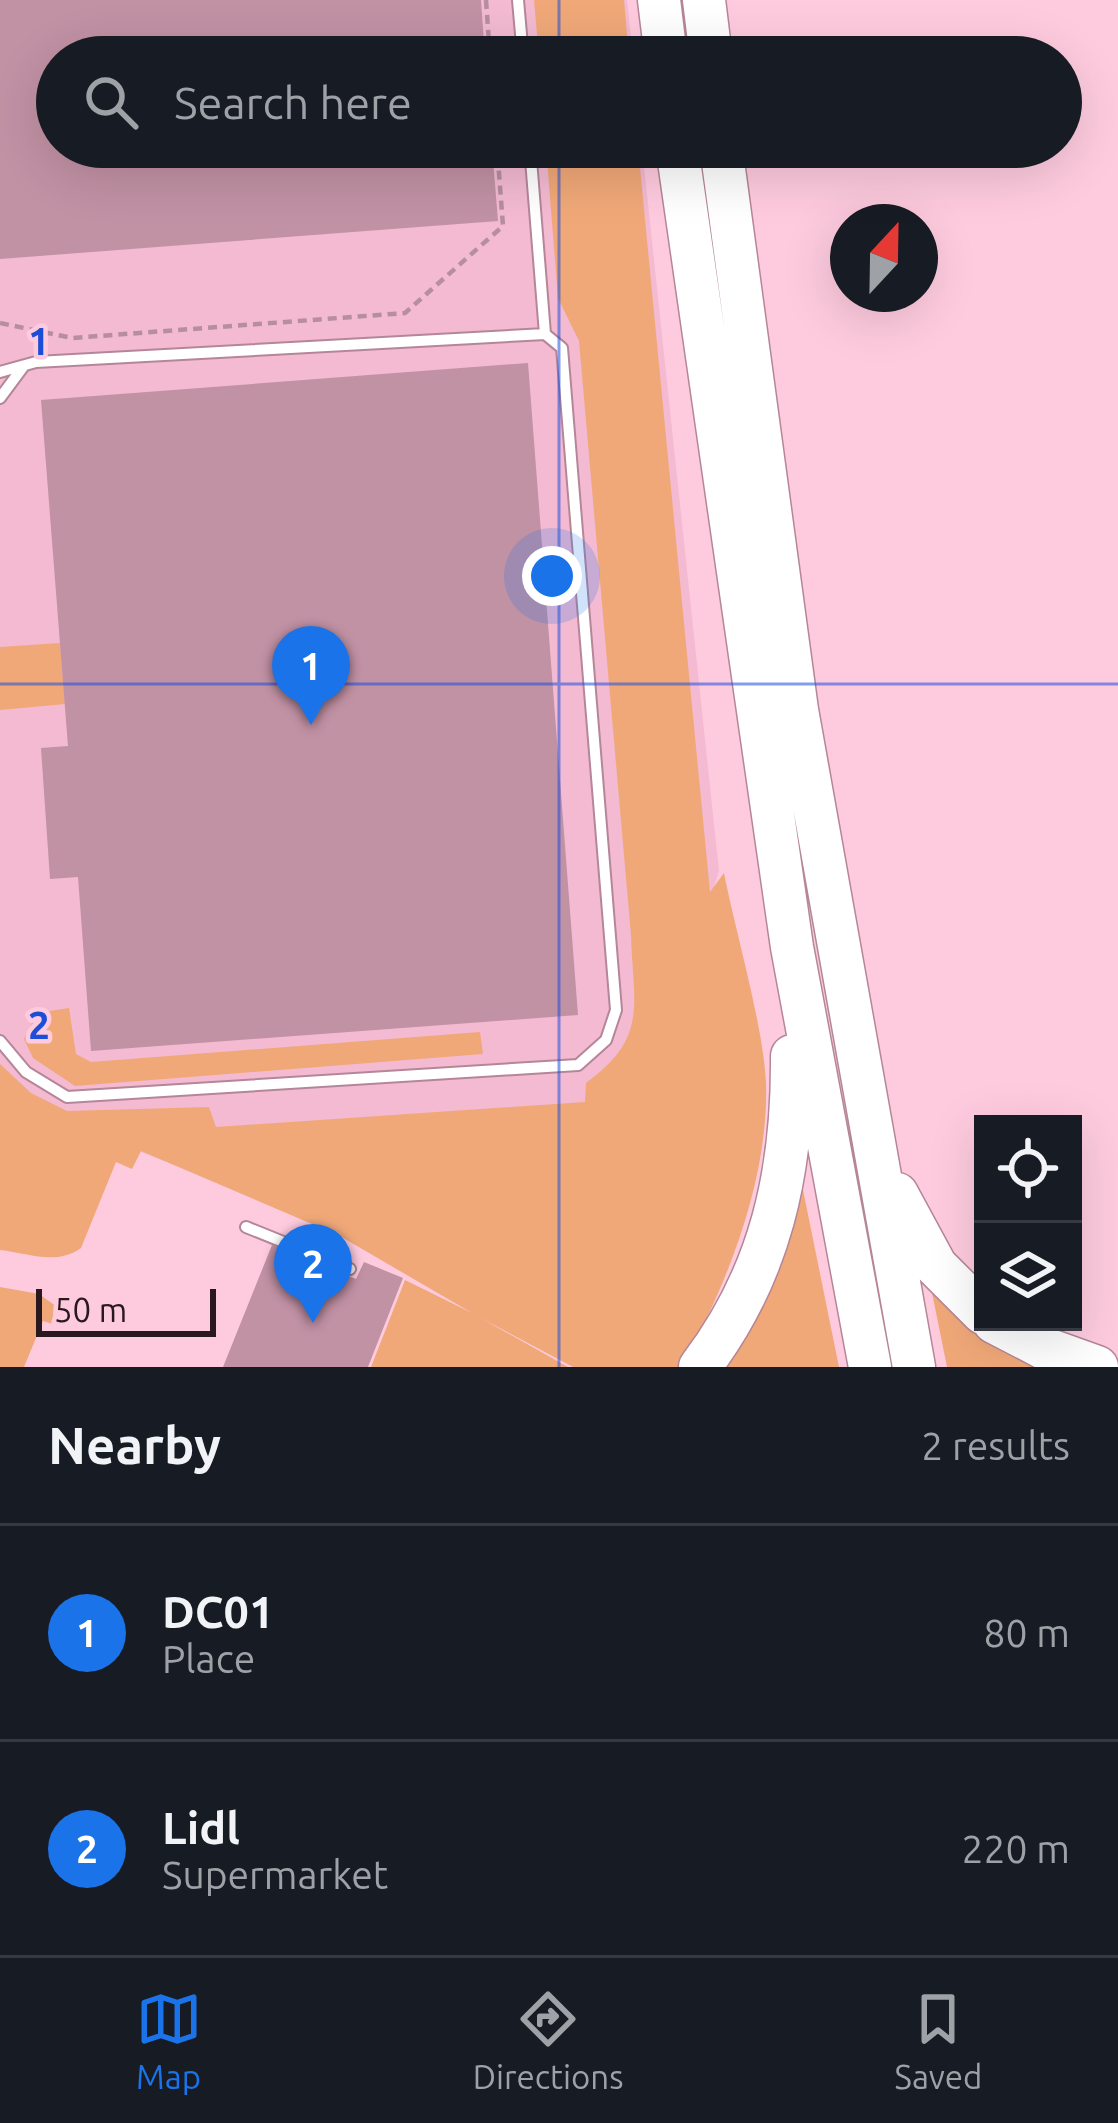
<!DOCTYPE html>
<style>
:root{--surface:#171b24;--page:#20242c;--text:#f1f3f6;--muted:#9ea1a6;--line:#363941;--accent:#1a73e8}
body{margin:0;font-family:Ubuntu,sans-serif;background:var(--page);color:var(--text)}
.controls{position:absolute;right:36px;bottom:36px;display:grid;overflow:hidden;border-radius:0px;box-shadow:0 12px 48px #0002}
.controls button{width:108px;height:108px;display:grid;place-items:center;padding:0;border:0;border-bottom:3px solid var(--line);background:var(--surface);color:var(--text);font:60px sans-serif}
.compass{position:absolute;left:830px;top:204px;width:108px;height:108px;border-radius:50%;background:var(--surface);box-shadow:0 12px 48px #0002;rotate:22deg}
.scale{position:absolute;left:36px;bottom:30px;width:180px;box-sizing:border-box;padding-left:12px;border:6px solid #2a181f;border-top:0;font-size:33px;line-height:42px;white-space:nowrap;color:#2a181f;-webkit-text-stroke:9px #fecbde;paint-order:stroke}
.you{position:absolute;left:552px;top:576px;width:42px;height:42px;margin:-30px;border:9px solid #fff;border-radius:50%;background:#1a73e8;box-shadow:0 0 0 18px #1a73e833}
.badge{display:grid;place-items:center;width:78px;height:78px;border-radius:50%;background:var(--accent);color:#fff;font-size:39px;font-weight:700}
.pin{position:absolute;translate:-50% -99px;filter:drop-shadow(0 3px 6px #0008)}
.pin::after{content:'';position:absolute;top:63px;width:42px;height:36px;background:inherit;clip-path:polygon(0 0,100% 0,50% 100%)}
.list{margin:0;padding:0;list-style:none}
h2{display:flex;justify-content:space-between;align-items:center;height:156px;margin:0;padding:0 48px;font-size:51px}
h2 small{font-size:39px;font-weight:400;color:var(--muted)}
.list li{display:grid;grid-template-columns:78px 1fr auto;gap:36px;align-items:center;box-sizing:border-box;height:216px;padding:0 48px;border-top:3px solid var(--line)}
.list b{display:block;font-size:45px;white-space:nowrap}
.list p{margin:0;font-size:39px;white-space:nowrap;color:var(--muted)}
.list em{font-size:39px;font-style:normal;color:var(--muted)}
.icon{flex:none;width:66px;height:66px;fill:none;stroke:currentColor;stroke-width:2;stroke-linecap:round;stroke-linejoin:round}
.map{position:relative;flex:none;width:1118px;height:1367px;overflow:hidden}
.search{position:absolute;background:var(--surface);box-shadow:0 12px 48px #0002;left:36px;right:36px;top:36px;height:132px;display:flex;align-items:center;gap:30px;box-sizing:border-box;padding:0 42px;border-radius:66px;color:var(--muted);font-size:45px}
.sheet{height:588px;background:var(--surface)}
nav{display:flex;justify-content:space-around;align-items:center;box-sizing:border-box;height:168px;border-top:3px solid var(--line);background:var(--surface);font-size:33px;color:var(--muted)}
nav a{display:grid;justify-items:center;gap:6px}
nav .on{color:var(--accent)}
.map>svg:first-child{display:block}
.built{fill:#f3bad1}
.green{fill:#f0a878}
.building{fill:#c191a4}
.lines{fill:none;stroke-linecap:round;stroke-linejoin:round}
.service-casing{stroke:#b58698;stroke-width:14}
.motorway-casing{stroke:#b58698;stroke-width:45}
.path{stroke:#b68e9d;stroke-width:4.5;stroke-dasharray:9 6;stroke-linecap:butt}
.service{stroke:#fff;stroke-width:10}
.motorway{stroke:#fff;stroke-width:42}
.grid{fill:none;stroke:#1d4ed8;stroke-width:3;stroke-opacity:0.55}
.grid-label{font-size:39px;text-anchor:middle;font-weight:bold;fill:#1d4ed8;stroke:#fecbde;stroke-width:9;stroke-linejoin:round;paint-order:stroke}
</style>
<div class="map">
<svg width="1118" height="1367" viewBox="0 0 1118 1367">
<rect width="100%" height="100%" fill="#fecbde"/>
<path class="built" d="M0,0h627l6,57h-576v90h585l77,724 -149,490 -94,-46 -136,-79 -117,-52 -223,-87z"/>
<path class="green" d="M534,0h90l5,57h-90z
M546,147h92l72,745 14,-19c12,61 39,151 42,210 3,97 -39,201 -84,284h-109l-94,-50 89,50h-197l34,-87 67,33 -132,-77 -199,-85 -9,18 -16,-7 -35,86c-25,18 -53,5 -81,2v-186l31,29 36,18 142,-4 7,20 369,-25 1,-19c63,-46 47,-78 45,-148l-52,-594 -21,-43z
M60,643l5,61 -65,6v-63z
M69,1008l7,46 15,8 389,-30 3,22 -408,32 -42,-28 -9,-19 13,-26z
M801,1180l38,187h-126z
M929,1278l131,89h-113z
M0,1287l39,7 21,15 -1,17 -16,-5 -19,46h-24z"/>
<path class="building" d="M0,0h481l4,57h-428v90h435l6,74 -498,38z
M528,363l50,652 -487,36 -13,-174 -28,2 -9,-131 27,-2 -27,-346z
M272,1245l84,34 8,-17 39,16 -35,89h-145z"/>
<g class="lines">
<g class="service-casing">
<path id="service" d="M518,0l5,57
M0,372l36,-10 509,-28 -15,-187
M0,398l23,-31
M0,1041l26,31 41,25 511,-32 28,-25 10,-30 -54,-662 -17,-14
M246,1227l104,42"/>
</g>
<g class="motorway-casing">
<path id="motorway" d="M659,0l7,57
M704,0l7,57
M677,147l115,800 78,420
M721,147l76,563 117,657
M897,1194l39,72 47,47
M994,1322l50,26 53,19
M700,1367c71,-93 93,-196 92,-311"/>
</g>
<path class="path" d="M486,0l4,57
M0,323l72,15 333,-25 98,-87 -6,-79"/>
<use href="#service" class="service"/>
<use href="#motorway" class="motorway"/>
</g>
<path class="grid" d="M559,0v57M559,147v1220M0,684h1118"/>
<g class="grid-label">
<text x="39" y="355">1</text>
<text x="39" y="1039">2</text>
</g>
</svg>
<div class="controls">
<button><svg class="icon" aria-label="locate" viewBox="0 0 24 24"><circle cx="12" cy="12" r="6"/><path d="M12 2v4M12 18v4M2 12h4M18 12h4"/></svg></button>
<button><svg class="icon" aria-label="layers" viewBox="0 0 24 24"><path d="M12 4l9 5-9 5-9-5zM3 14l9 5 9-5"/></svg></button>
</div>
<svg class="compass" viewBox="-18 -18 36 36"><path d="M0-13l5 13h-10z" fill="#e53935"/><path d="M0 13l5-13h-10z" fill="#9ea1a6"/></svg>
<div class="scale">50 m</div>
<div class="you"></div>
<div class="pin badge" style="left:311px;top:725px">1</div>
<div class="pin badge" style="left:313px;top:1323px">2</div>
<div class="search"><svg class="icon" aria-label="search" viewBox="0 0 24 24"><circle cx="10" cy="10" r="6"/><path d="M15 15l6 6"/></svg>Search here</div>
</div>
<section class="sheet">
<h2>Nearby<small>2 results</small></h2>
<ul class="list">
<li><span class="badge">1</span><div><b>DC01</b><p>Place</p></div><em>80 m</em></li>
<li><span class="badge">2</span><div><b>Lidl</b><p>Supermarket</p></div><em>220 m</em></li>
</ul>
</section>
<nav>
<a class="on"><svg class="icon" aria-label="map" viewBox="0 0 24 24"><path d="M3 6l6-2 6 2 6-2v14l-6 2-6-2-6 2zM9 4v14M15 6v14"/></svg>Map</a>
<a><svg class="icon" aria-label="directions" viewBox="0 0 24 24"><path d="M12 3l9 9-9 9-9-9zM9 14v-3h6M13 9l2 2-2 2"/></svg>Directions</a>
<a><svg class="icon" aria-label="saved" viewBox="0 0 24 24"><path d="M7 4h10v16l-5-4-5 4z"/></svg>Saved</a>
</nav>
